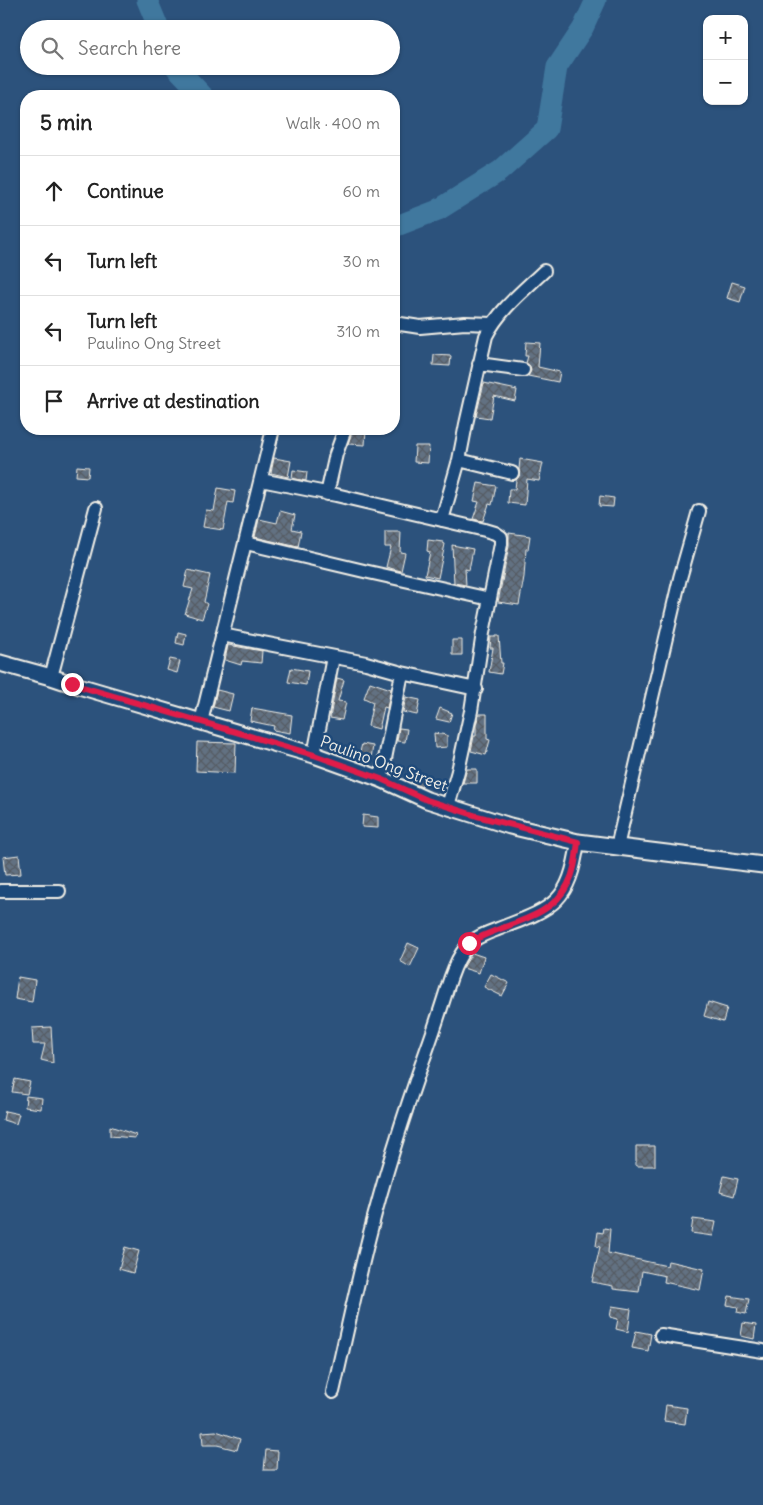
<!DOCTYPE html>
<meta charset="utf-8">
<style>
:root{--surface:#fff;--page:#f2f2f2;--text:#222;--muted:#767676;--line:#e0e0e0}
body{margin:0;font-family:Delius,sans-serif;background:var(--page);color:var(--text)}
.controls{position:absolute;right:15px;top:15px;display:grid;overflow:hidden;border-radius:10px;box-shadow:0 1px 4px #0004}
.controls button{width:45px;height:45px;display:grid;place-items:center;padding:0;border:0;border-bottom:1px solid var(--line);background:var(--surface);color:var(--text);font:25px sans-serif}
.stop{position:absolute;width:15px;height:15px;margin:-11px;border:4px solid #e11d48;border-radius:50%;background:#fff}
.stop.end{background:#e11d48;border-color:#fff;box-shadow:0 1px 5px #0008}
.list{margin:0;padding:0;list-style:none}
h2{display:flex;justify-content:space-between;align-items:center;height:65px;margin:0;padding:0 20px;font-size:21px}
h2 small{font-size:16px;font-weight:400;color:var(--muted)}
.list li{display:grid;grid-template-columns:32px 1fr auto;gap:15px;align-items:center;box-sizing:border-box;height:70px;padding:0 20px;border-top:1px solid var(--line)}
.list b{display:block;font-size:19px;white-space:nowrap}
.list p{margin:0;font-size:16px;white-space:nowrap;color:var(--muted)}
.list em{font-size:16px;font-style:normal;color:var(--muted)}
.icon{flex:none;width:28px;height:28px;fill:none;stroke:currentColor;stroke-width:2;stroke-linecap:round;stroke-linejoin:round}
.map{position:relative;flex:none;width:763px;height:1505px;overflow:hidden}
.search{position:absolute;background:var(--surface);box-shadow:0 1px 4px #0004;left:20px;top:20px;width:380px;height:55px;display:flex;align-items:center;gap:12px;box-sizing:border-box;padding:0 18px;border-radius:28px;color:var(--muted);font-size:19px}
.panel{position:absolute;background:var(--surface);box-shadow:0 1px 4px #0004;left:20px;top:90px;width:380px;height:345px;border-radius:20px}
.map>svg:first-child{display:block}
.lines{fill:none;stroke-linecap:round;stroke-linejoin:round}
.river{stroke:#41789e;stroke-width:21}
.building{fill:url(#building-cross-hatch);stroke:#f4f1e8}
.minor-casing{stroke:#f4f1e8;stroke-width:16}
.tertiary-casing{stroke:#f4f1e8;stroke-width:19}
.minor{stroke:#1f4a7a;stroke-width:12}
.tertiary{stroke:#1f4a7a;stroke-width:15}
.route{stroke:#e11d48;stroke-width:6}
.labels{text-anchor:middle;stroke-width:5;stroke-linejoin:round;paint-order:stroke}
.street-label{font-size:16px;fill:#f4f1e8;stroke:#1f4a7a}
</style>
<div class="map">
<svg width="763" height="1505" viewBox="0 0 763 1505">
<defs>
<pattern id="building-cross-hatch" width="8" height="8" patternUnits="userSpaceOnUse" patternTransform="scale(1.25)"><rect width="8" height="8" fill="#627182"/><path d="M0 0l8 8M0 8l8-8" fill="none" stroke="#565c64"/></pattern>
</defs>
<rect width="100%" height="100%" fill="#2c527c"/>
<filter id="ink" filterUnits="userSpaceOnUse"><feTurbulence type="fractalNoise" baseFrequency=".02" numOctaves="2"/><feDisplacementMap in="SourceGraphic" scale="10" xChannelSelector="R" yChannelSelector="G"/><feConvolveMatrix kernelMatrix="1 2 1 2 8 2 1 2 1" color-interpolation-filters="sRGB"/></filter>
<g filter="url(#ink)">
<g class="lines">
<path class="river" d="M147,0l12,29
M175,66l28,30
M394,227l44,-17 62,-39 47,-42 10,-62 26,-39 13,-28"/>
</g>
<path class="building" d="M732,282l13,4 -5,16 -13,-4z
M526,342l14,1 -2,24 22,5 -2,10 -30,-6 3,-5 -1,-5 -4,-3 2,-7h-3z
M434,355l17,1 -1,10 -17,-1z
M484,383l33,7 -2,11 -21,-5 -4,22 -14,-2z
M353,429h13l-1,16 -17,-1z
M415,446h14l-1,17 -14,-1z
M274,458l17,3 -3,16 -17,-4z
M520,459l23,4 -4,18 -12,-2 -2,26 -17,-2 1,-14h6l1,-9 4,-5 -1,-6z
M77,466l12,1 -1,10 -12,-1z
M293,470l14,2 -1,9 -14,-3z
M478,483l18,3 -4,19 -3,-1 -6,17 -10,-2 6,-17 -5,-1z
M218,488l17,3 -2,12 -5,-1 -5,28 -20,-3 3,-17 8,1z
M600,496l14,2 -1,9 -14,-1z
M280,511l15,4 -3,14 9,2 -3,16 -43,-10 4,-18 18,4z
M385,532h16l-1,20 5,1 -4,18 -15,-4 5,-20h-6z
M509,533l21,3 -2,13h-2l-2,28 -5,28 -21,-3 11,-56z
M428,540l15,2v1l2,1 -7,34 -13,-3 5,-23 -3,-1z
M452,545l21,4 -4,21 -4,-1 1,16 -12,-2z
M188,570l22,5 -6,27 3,2 -5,15 -17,-5 8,-25 -9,-2z
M178,632l8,2 -2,11 -8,-2z
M496,636h3l2,27h2l-2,11 -12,-2 4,-24h-3l1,-11h5z
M452,640h10v15h-10z
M228,645l34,6 -1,12 -19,-2 -1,4 -16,-5z
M170,659l10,2 -3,12 -10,-3z
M291,668l17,3 -2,14 -18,-3z
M337,678l7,2 -6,21 8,1 -4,18 -12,-2z
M370,682l21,7 -4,19 -3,-1 -5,22 -11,-3 5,-24 -9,-4z
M217,690l16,4 -4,17 -16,-4z
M406,697l14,3 -3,15 -14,-3z
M252,708l40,7 -2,18 -17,-3 1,-4 -24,-5z
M440,708l12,5 -3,9 -13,-3z
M479,714h8v25l3,1 -4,15 -15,-4 3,-15h2v-11z
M399,728l8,1 -2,13 -8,-1z
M434,733l13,2v12l-12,1z
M197,742l39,1 -1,30 -39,-2z
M362,744l11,2 -2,12 -12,-2z
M467,769h10v14h-14z
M413,776l11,2 -2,9 -10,-4z
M363,815l15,2v11l-16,-1z
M19,855l2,19 -16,1 -2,-18z
M408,943l11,5 -9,19 -10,-6z
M472,953l12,4 -5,16 -16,-5z
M491,974l18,9 -7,13 -18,-9z
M18,977l17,3 -3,22 -17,-3z
M708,1002l19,6 -4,14 -19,-6z
M51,1027l1,17 1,19 -12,-3 4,-16h-12l-1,-16z
M15,1079l15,3 -3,12 -15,-2z
M26,1096l16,2 -1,11 -16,-2z
M5,1111l14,3 -3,10 -13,-4z
M110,1126l26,9 -1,3 -25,-2z
M636,1146h19v20h-19z
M724,1176l14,3 -4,17 -14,-4z
M693,1219l23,3 -3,14 -22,-3z
M604,1228l6,1 -2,24 59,13 1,-5 36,8 -4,21 -36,-8 1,-6 -23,-5 -3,21 -26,-3v-3l-21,-4 8,-35 -4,-1 2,-14 5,1z
M125,1247l14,4 -6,22 -14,-4z
M729,1296l20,3 -3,15 -9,-2 1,-5 -11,-2z
M612,1306l19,3 -3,23 -12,-3 2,-10 -8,-2z
M743,1323l13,2 -2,14 -13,-3z
M636,1331l15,3 -3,17 -16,-3z
M666,1405l21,3 -2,16 -21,-3z
M216,1431l24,8 -3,11 -20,-5h-14l-1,-13z
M266,1450l12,1 -1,19h-13z"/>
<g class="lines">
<g class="minor-casing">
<path id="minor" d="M394,323l26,4 45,-4 27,1
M479,364l44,6
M459,460l53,13
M261,480l75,15 149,35 10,3 6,4v7l-18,89 -12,78 -13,60 -10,35
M327,494l9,-40 9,-25
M442,520l17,-60 7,-36 20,-88c13,-26 37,-45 58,-65
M246,543l118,28 126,28
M222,635l144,28 36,10 74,16
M51,677l45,-169
M201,722l72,-293
M314,755l19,-98
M381,779l21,-106
M617,847l63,-269 19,-67
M0,891h59
M661,1335l102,16
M333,1392c12,-52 23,-104 36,-155 16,-64 36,-126 58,-188 7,-19 13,-38 19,-57 4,-13 8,-27 16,-39 10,-15 20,-18 36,-24 55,-21 71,-25 80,-87"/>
</g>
<g class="tertiary-casing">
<path id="tertiary" d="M0,663l51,14 21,7 242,71 67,24 46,21 83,26 68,16 185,23"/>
</g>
<use href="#minor" class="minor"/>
<use href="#tertiary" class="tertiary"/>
</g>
</g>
<g class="lines" filter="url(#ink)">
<path class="route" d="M72,684l242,71 67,24 46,21 50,16 101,26c-2,14 -3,29 -10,42 -18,37 -67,39 -99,59"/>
</g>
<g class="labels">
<g class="street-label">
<text transform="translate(384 763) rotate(20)" y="6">Paulino Ong Street</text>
</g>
</g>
</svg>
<div class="controls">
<button>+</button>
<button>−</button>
</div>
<div class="stop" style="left:469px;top:943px"></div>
<div class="stop end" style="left:72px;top:684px"></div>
<div class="search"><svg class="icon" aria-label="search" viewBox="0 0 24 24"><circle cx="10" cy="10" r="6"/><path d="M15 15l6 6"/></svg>Search here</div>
<section class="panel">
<h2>5 min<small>Walk · 400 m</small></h2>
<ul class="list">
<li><svg class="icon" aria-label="ahead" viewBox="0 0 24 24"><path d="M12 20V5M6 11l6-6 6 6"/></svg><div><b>Continue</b></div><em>60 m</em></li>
<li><svg class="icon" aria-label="left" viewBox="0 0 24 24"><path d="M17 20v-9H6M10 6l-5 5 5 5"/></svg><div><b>Turn left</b></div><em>30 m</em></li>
<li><svg class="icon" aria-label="left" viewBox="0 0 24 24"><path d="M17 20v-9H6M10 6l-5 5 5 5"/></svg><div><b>Turn left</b><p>Paulino Ong Street</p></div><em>310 m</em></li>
<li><svg class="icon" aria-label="arrive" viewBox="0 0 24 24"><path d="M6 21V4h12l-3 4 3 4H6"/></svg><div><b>Arrive at destination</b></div></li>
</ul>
</section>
</div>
